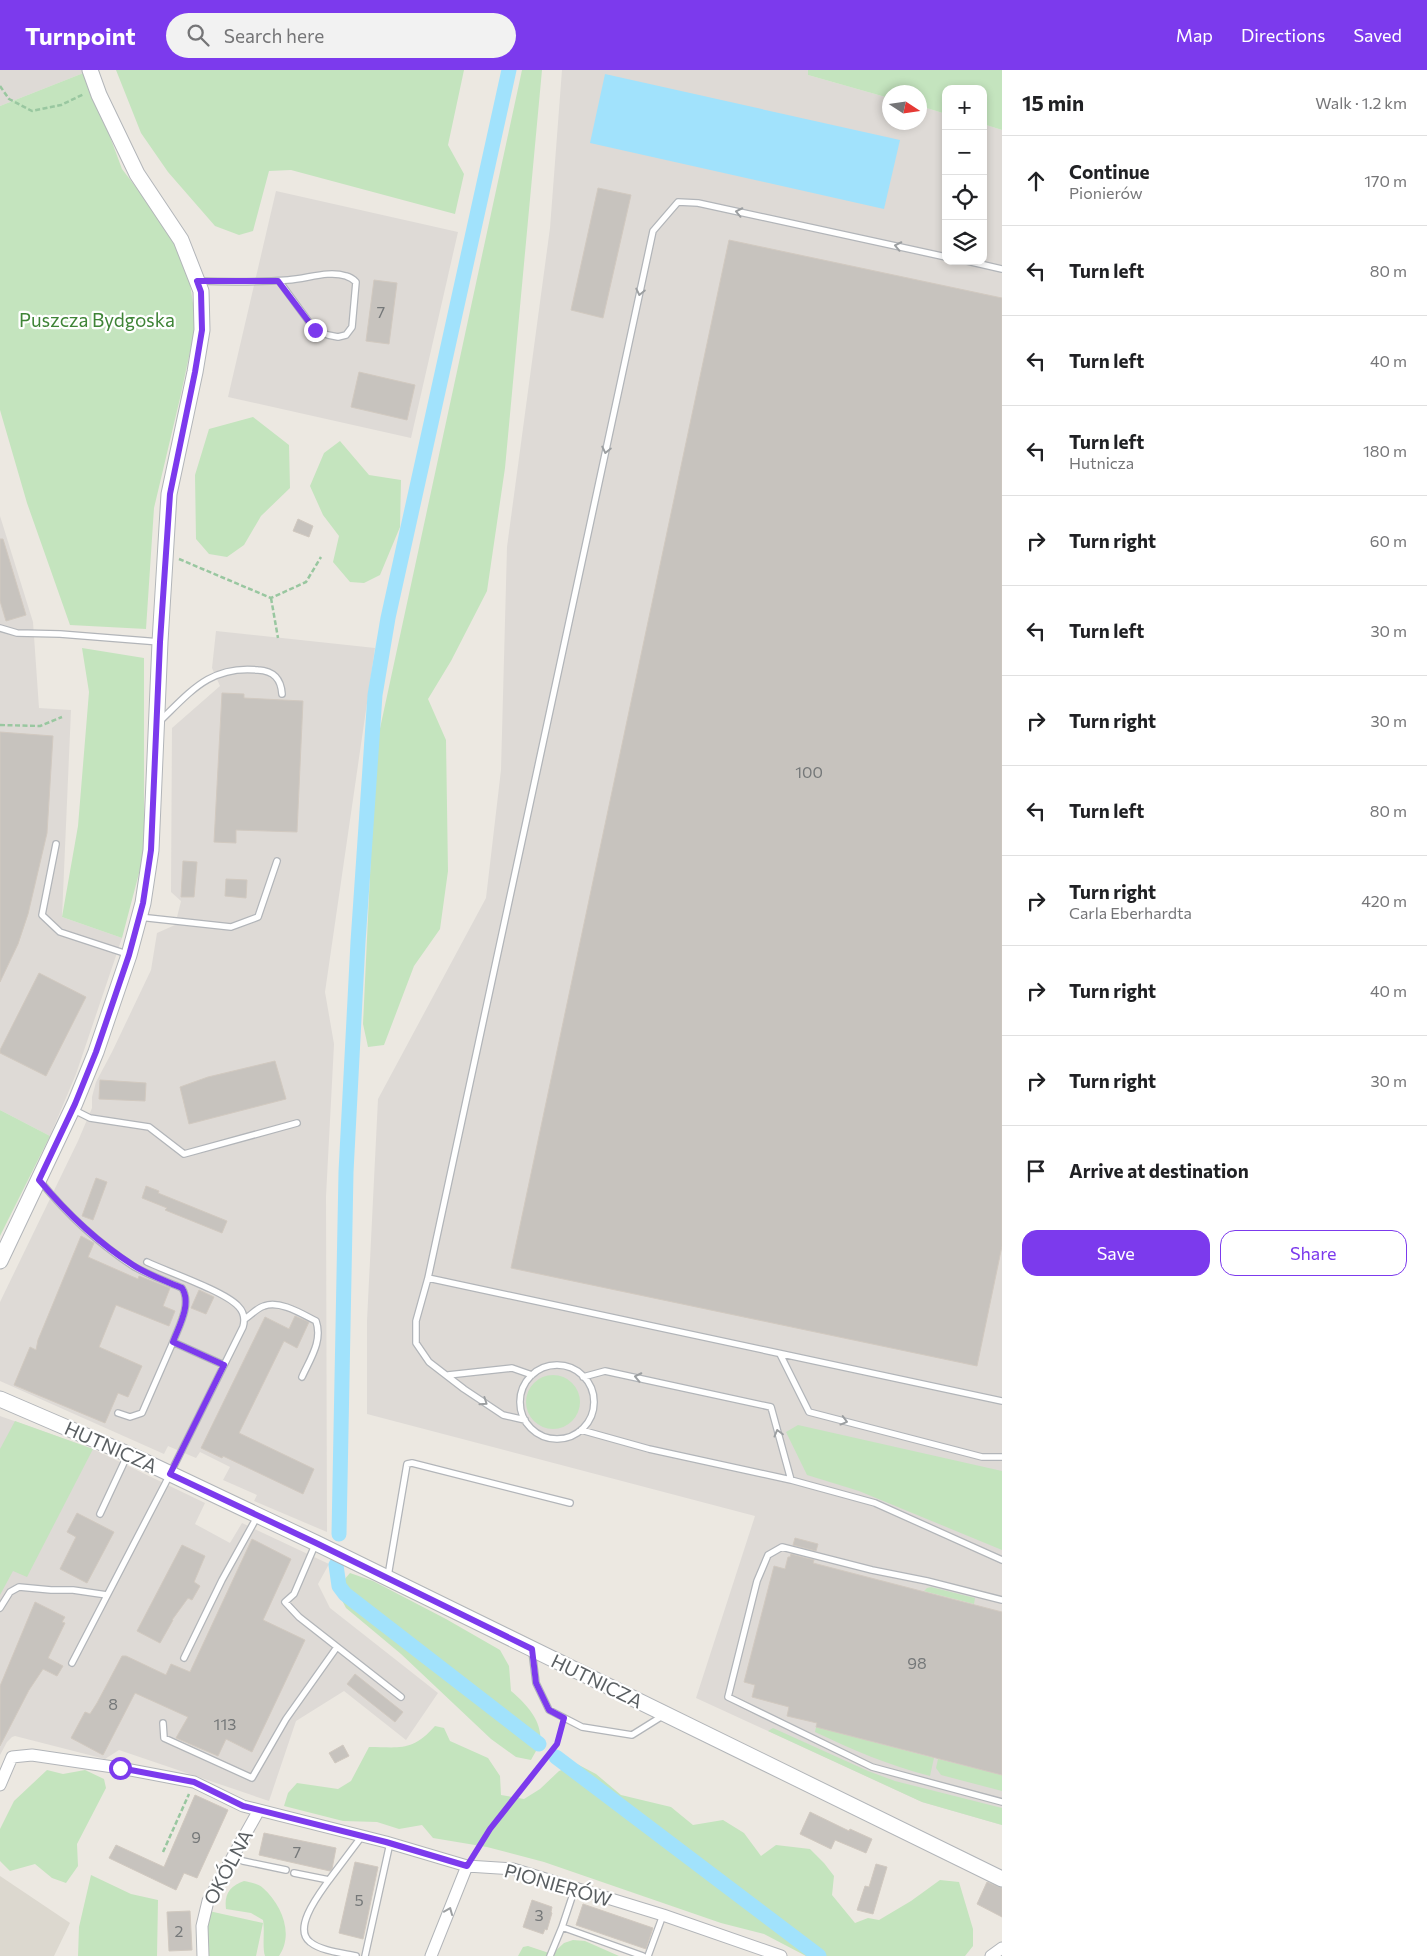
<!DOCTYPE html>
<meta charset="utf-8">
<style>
:root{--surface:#fff;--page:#f2f2f2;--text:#202124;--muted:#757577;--line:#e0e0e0;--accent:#7c3aed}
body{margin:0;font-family:Commissioner,sans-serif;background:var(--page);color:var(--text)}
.controls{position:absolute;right:15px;top:15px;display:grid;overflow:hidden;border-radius:10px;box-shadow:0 2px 8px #0003}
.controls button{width:45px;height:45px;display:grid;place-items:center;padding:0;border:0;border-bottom:1px solid var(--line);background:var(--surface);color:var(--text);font:25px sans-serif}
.compass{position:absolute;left:882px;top:15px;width:45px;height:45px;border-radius:50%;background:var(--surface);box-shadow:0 2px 8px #0003;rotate:102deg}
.stop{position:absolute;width:15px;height:15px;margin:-11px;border:4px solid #7c3aed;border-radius:50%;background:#fff}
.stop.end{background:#7c3aed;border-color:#fff;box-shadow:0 1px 5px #0008}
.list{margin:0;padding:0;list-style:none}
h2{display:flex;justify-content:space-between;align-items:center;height:65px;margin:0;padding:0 20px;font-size:21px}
h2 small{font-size:16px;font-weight:400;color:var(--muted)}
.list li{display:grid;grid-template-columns:32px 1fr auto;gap:15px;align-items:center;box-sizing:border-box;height:90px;padding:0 20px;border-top:1px solid var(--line)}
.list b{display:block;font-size:19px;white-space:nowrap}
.list p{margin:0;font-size:16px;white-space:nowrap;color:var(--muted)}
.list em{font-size:16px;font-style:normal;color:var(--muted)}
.actions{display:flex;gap:10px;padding:15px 20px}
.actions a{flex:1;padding:11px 0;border:1px solid var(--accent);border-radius:15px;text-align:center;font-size:18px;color:var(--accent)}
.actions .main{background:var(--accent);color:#fff}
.icon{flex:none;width:28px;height:28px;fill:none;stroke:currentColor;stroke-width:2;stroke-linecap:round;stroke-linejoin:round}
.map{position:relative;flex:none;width:1002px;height:1886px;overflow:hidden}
header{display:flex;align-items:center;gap:30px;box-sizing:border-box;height:70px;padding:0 25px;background:var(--accent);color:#fff}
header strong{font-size:24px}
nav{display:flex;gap:28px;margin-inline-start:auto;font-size:18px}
.search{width:350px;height:45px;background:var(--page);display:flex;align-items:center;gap:12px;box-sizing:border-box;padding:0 18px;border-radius:28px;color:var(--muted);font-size:19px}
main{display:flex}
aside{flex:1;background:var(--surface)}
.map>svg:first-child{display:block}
.industrial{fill:#dedad6}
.education{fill:#dcd8cf}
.green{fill:#c4e4be}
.water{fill:#a1e2fc}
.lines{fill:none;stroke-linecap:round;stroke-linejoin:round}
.canal{stroke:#a1e2fc;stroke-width:15}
.building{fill:#c7c3be;stroke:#d1c9c0}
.service-casing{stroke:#b2b5b9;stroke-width:8}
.minor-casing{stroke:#b2b5b9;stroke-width:13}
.tertiary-casing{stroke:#b2b5b9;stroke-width:17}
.path{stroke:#99c7a0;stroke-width:2.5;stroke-dasharray:5 2.5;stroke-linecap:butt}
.service{stroke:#fff;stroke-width:5.5}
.minor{stroke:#fff;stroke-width:11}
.tertiary{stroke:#fff;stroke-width:15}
.oneway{stroke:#9c9fa1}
.route{stroke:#7c3aed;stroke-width:6}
.labels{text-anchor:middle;stroke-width:4.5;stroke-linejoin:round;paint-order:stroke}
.number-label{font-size:16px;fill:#757879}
.park-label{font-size:19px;fill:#3f8437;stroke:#fff}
.street-label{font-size:19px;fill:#5a5f62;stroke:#fff}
</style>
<header>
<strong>Turnpoint</strong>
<div class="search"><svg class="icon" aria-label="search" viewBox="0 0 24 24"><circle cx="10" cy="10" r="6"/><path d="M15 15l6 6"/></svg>Search here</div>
<nav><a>Map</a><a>Directions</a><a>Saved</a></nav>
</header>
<main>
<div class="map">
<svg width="1002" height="1886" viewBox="0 0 1002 1886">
<rect width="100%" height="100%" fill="#ece8e1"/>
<path class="industrial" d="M0,0h85l1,2 -86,34z
M562,0h246v5l81,23v24h30l1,-16 26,8v147h37v-137l19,6v1695l-80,-23 -226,-104 59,-182 -388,-102v-93l11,-222 108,-201 15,-128 6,-223 43,-319z
M276,121l182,41 -47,206 -183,-41z
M0,446l33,106 6,86 32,2 -9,207 60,21 -46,136 -26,62 -50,-26z
M216,561l159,17 -50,344 9,52 -8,152 1,336 -73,-31 3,-6 -34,-15 7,-13 -30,-15 -4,6 -28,-12 -4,8 -164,-73v-79l78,-161 14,-33v-11l4,-15 16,-30 39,-82 6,-37 18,-8 6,-24 -10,-9 1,-164 48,-42 -8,-18z
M0,1346l93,33 112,54 -10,21 35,19 12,-20 87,41 -11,20 12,24 108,85 -32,47 -62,-49 -48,30 -27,80 -150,-51 -14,9 -90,-23 -3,1 -5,5 -7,13z"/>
<path class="education" d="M0,1806l70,47 -16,33h-54z"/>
<path class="green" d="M116,0h348l-16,75 16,29 -9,40 -164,-44 -22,1 -16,60 -14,4 -24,-9 -47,-54 -27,-39z
M522,0h20l-37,398 -18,123 -36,70 -23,38 18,41 2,131 -8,58 -26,37 -30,79 -16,2 -5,-23 13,-277z
M808,0h194v60l-19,-6v-35h-37v25l-26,-8 -1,-14h-30v6l-81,-23z
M86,2l36,97 63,82 11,72 -15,71 -27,114 -8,121 -76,-4 -43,-122 -27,-93v-304z
M253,347l36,28 1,43 -29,28 -17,29 -17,12 -18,-3 -13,-15 -1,-64 14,-46z
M340,371l29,34 32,5 -1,47 -20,48 -16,8 -14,-1 -17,-20 6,-26 -16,-21 -13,-29 14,-33z
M82,578l62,10v196l-22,84 -60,-21 16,-91 11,-134z
M0,1040l50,26 -50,100z
M526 1332a27 27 0 1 1 54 0a27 27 0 1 1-54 0Z
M15,1351l78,28 -66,128 -14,-6 -13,24v-146z
M798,1355l204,46v79l-143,-59 -52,-16 -21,-43z
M350,1503l23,8 73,38 54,31 9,16 2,25c13,11 27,25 29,42 2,9 -5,20 -9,27l-15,-3 -25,-18 -90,-85 -55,-46 -10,-19z
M931,1517l44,11 -1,6 -50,-13 3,-3z
M435,1656l9,2 6,13 38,17 12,18 1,19 23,4 16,-10 19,-18 18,-7 19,10 25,21 50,12 22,18 30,-5 21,13 17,23 15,-11 34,4 14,14 10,13 -2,19 23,28 13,-5 11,2 32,-19 29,-21 19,2 14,47v17l-8,10h-159l-42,-22 -43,-11 -177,-61 -57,-15 -54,-9 -11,-13 -23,4 -22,-7 -34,-1 -59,-15 4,-13 9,-10 41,6 13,-8 18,-34c31,0 43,5 66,-21z
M816,1657l118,31 -4,18c-42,-11 -77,-26 -115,-44z
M773,1658l95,43 27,10 107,27v17l-80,-23 -154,-71z
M938,1689l64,16v16l-61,-16 -5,-7z
M47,1700l16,4 22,-4 19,9 2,9 -29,56 1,22 -12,17 -14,-5 -17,-14 -25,7 -10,-10v-32l14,-28z
M91,1805l40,19 27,6 -1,56h-79l1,-29z
M244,1811c6,1 15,3 19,7 19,17 31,46 16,68h-14c-3,-9 0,-25 -2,-36l-12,-7 -25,-4c-2,-15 4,-23 18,-28z
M209,1841l54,12 -7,33h-49l-1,-22z
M573,1870l12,1 34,15h-101l5,-9 5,-1 24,8 12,-11z"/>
<path class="water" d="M605,4l295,66 -16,69 -294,-66z"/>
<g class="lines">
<path class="canal" d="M339,1464l7,-362 12,-230 17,-247 13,-77 121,-548
M336,1495l3,21 6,8 194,150
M556,1687l263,199"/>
</g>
<path class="building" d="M598,118l33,7 -28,123 -32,-8z
M729,170l273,58v948l-25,120 -466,-98z
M374,210l23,3 -8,61 -23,-3z
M359,302l56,13 -8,35 -56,-13z
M298,449l15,7 -4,11 -16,-6z
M0,469h3l23,76 -20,6 -6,-20z
M222,623l22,1v4l59,3 -6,131 -61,-2v13l-22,-1z
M0,662l53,4 -6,97 -19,81 -10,30 -18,38z
M183,791l14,1 -3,35h-13z
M226,809l21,1 -1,18 -21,-2z
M39,903l47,24 -40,79 -46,-23v-3z
M275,991l11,38 -97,25 -9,-37 28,-10z
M100,1010l46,3 -1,18 -46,-2z
M96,1108l11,4 -14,38 -11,-4z
M146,1116l13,5 -1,2 69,28 -5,12 -57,-23 2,-2 -25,-10z
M81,1166l13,7 -6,14 50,22 1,-3 31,12 -7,18 12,5 -6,15 -53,-21 -17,42 43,19 -14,31 -10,-4 -13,30 -91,-38 16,-38 6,3 2,-10z
M199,1220l15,7 -8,17 -15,-6z
M295,1246l14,6 -12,26 -13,-7 -45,92 75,36 -11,25 -80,-38 -1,2 -21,-10 64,-131 24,12z
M77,1443l37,19 -27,51 -27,-14 16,-32 -9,-5z
M795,1468l23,6 -2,7 -23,-6z
M252,1469l39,20 -28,61 42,20 -53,112 -26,-13 -8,17 -42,-18 12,-21 -53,-24 -32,62 -32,-17 14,-26 5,2 7,-11 25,-47h4l40,19 5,-11 19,8z
M182,1475l23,11 -11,26 6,4 -8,14 -4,-2 -16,22h1l-13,23 -23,-12z
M791,1484l23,6 -1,3 189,49v163l-186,-48 1,-4 -30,-7 2,-9 -37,-10 3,-12 -11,-3 30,-116 11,3 3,-12h2z
M35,1532l30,15 -3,5 3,1 -17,35 15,8 -6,10 -14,-7 -14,21 -29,56v-60z
M355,1604l48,38 -8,10 -48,-38z
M343,1675l6,11 -14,7 -6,-10z
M195,1725l33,15 -31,68 -13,-5 -8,17 -67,-32 7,-13 48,22z
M810,1742l39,19 1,-2 22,10 -6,14 -31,-13 -4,9 -31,-15z
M264,1763l72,15 -4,21 -2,2 -71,-16z
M355,1792l23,5 -15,72 -24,-6z
M876,1794l11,3 -14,47 -16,-4 8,-24 4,1z
M987,1812l15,6v29l-25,-13z
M532,1830l20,7 -1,5 1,1 -5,17 -2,-1 -2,5 -20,-7z
M583,1834l70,24 -7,21 -70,-24z
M190,1841l2,39 -23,1 -2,-39z"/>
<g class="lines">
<g class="service-casing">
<path id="service" d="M946,187l-248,-54 -20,-1 -25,29 -225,1047 574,123
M967,191l35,8
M199,211c30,1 60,1 89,-1 19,-1 40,-10 58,-4 4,1 8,4 10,6l-4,45 -6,8 -8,2 -10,-2 -13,-5 -36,-49
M0,558l17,5 43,1 100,8
M160,651c31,-30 51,-56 98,-51 16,1 23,9 24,24
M56,774l-14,71 18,17 67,22
M139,847l92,10 27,-10 19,-56
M72,1039l18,9 59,9 35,27 113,-31
M40,1111c26,32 58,62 93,85 15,9 33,15 49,22 10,16 -3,38 -9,54
M428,1208l-12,43v22l13,19 35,27 39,26 22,5
M245,1249c6,-4 12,-11 19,-13 16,-6 38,8 52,15 7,20 -6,38 -14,56
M780,1284l29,58 173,45h20
M520 1332a37 37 0 1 1 74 0a37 37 0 1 1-74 0Z
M448,1305l64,-7 20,7
M583,1307l22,-6 166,36 20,73
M118,1343l12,4 12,-4 31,-71 51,23
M581,1360l68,19 142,31 84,23 127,57
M100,1444l28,-60
M315,1475l-21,49 -9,8 14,15 102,80
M388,1506l19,-112 5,-1 158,40
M1002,1530l-75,-19 -55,-11 -90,-23 -14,8 -11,26 -29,116 144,70 130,35
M0,1538l10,-16 9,-5 32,3h22l34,5
M532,1581l4,32 13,27 33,17 50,8 32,-20
M184,1588l38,-78 35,-63
M72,1593l93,-179 78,-157c2,-7 1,-15 -5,-21 -14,-15 -70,-34 -91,-44
M163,1653l1,15 88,40 34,-59 51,-72
M234,1786l9,5 43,9
M294,1803l35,7 33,-44
M329,1810c-9,13 -37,48 -19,62 11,9 32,11 46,14
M575,1818l-13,39 81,29
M365,1886l25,-113
M550,1886l12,-29
M648,1886l15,-41"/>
</g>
<g class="minor-casing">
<path id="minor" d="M0,1715l12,-28 20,-2 88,13 74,14 49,24 143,36 81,24 46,3 150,46 118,41
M203,1886l-1,-30 6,-25 51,-91
M431,1886l36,-90
M991,1886l11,-8"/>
</g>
<g class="tertiary-casing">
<path id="tertiary" d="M0,1191l75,-158 21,-51 33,-97 14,-52 8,-53 9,-208 9,-148 26,-122 7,-42 -1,-39 -20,-51 -44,-66 -38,-79 -9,-25
M0,1329l137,59 179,85 686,336"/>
</g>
<path class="path" d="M0,16l9,13 23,12 29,-6 23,-11
M179,489l92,39 35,-16 15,-25
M271,528l7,40
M0,655l40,1 22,-9
M163,1782l26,-58
M475,1784l15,-25 67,-84 5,-17"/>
<use href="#service" class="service"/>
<use href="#minor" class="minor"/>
<use href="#tertiary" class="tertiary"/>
</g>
<defs><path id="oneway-chevron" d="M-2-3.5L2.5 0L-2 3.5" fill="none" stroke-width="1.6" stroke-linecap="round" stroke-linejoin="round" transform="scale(1.25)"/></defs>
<g class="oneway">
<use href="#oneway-chevron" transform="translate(739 142) rotate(-168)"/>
<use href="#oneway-chevron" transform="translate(898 176) rotate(-168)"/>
<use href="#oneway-chevron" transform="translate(640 222) rotate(102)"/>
<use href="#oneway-chevron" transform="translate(606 380) rotate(102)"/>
<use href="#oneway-chevron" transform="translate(638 1307) rotate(-168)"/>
<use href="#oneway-chevron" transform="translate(484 1332) rotate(34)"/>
<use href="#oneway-chevron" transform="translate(844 1351) rotate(15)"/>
<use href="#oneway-chevron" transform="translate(778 1363) rotate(-105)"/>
<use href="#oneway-chevron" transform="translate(449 1841) rotate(-68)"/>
</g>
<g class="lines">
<path class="route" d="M120,1698l74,14 49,24 143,36 81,24 23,-37 67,-85 7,-26 -15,-8 -13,-27 -4,-34 -216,-106 -146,-69 54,-109 -51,-23c6,-16 19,-38 9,-54 -16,-7 -34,-13 -49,-23 -36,-23 -67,-53 -94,-85l36,-76 21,-52 33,-97 14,-52 8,-53 9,-208 10,-148 25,-122 7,-42 -1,-38 -4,-11h81l37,49"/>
</g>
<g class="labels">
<g class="number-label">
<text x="381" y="248">7</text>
<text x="809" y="708">100</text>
<text x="917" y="1599">98</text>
<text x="113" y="1640">8</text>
<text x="225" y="1660">113</text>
<text x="196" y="1773">9</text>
<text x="297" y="1788">7</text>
<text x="359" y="1836">5</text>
<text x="539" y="1851">3</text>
<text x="179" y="1867">2</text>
</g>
<g class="park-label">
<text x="97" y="257">Puszcza Bydgoska</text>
</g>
<g class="street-label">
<text transform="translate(111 1377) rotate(24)" y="7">HUTNICZA</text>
<text transform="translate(597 1611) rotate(26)" y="7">HUTNICZA</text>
<text transform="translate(228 1797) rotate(-62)" y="7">OKÓLNA</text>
<text transform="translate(558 1815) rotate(16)" y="7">PIONIERÓW</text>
</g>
</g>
</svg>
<div class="controls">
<button>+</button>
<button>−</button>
<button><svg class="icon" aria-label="locate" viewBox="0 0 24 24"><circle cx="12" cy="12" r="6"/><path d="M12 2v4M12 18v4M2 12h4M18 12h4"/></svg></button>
<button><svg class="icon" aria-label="layers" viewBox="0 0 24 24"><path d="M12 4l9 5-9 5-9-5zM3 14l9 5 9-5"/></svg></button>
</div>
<svg class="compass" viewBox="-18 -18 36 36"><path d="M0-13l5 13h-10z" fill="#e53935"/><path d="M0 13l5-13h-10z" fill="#757577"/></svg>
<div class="stop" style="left:120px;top:1698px"></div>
<div class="stop end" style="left:315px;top:260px"></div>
</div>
<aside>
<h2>15 min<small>Walk · 1.2 km</small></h2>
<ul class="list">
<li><svg class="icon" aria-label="ahead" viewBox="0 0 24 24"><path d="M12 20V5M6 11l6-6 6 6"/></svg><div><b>Continue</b><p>Pionierów</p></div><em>170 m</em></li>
<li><svg class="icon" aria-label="left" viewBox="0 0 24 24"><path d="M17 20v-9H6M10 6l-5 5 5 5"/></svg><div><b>Turn left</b></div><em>80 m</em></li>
<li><svg class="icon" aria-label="left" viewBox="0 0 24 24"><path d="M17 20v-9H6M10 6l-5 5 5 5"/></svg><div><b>Turn left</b></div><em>40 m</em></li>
<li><svg class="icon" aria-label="left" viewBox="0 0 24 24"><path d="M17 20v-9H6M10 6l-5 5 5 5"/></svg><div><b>Turn left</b><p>Hutnicza</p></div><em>180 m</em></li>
<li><svg class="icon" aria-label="right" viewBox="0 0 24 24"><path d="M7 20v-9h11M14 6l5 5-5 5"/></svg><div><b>Turn right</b></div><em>60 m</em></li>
<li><svg class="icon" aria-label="left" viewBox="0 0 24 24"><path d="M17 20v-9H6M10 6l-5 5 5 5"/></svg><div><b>Turn left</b></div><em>30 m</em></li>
<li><svg class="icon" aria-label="right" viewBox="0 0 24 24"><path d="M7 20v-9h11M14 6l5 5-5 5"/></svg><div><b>Turn right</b></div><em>30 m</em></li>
<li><svg class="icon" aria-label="left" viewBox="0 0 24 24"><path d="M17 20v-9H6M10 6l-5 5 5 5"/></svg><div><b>Turn left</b></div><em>80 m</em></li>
<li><svg class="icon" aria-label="right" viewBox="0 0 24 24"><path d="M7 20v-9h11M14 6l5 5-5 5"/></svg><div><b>Turn right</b><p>Carla Eberhardta</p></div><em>420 m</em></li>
<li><svg class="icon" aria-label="right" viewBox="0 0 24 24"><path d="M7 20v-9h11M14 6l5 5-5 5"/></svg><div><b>Turn right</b></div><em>40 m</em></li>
<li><svg class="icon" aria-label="right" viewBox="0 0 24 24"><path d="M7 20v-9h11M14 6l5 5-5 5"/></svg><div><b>Turn right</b></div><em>30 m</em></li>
<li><svg class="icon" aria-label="arrive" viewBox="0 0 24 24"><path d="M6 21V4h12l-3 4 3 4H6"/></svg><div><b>Arrive at destination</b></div></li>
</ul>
<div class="actions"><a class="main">Save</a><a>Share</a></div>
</aside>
</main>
